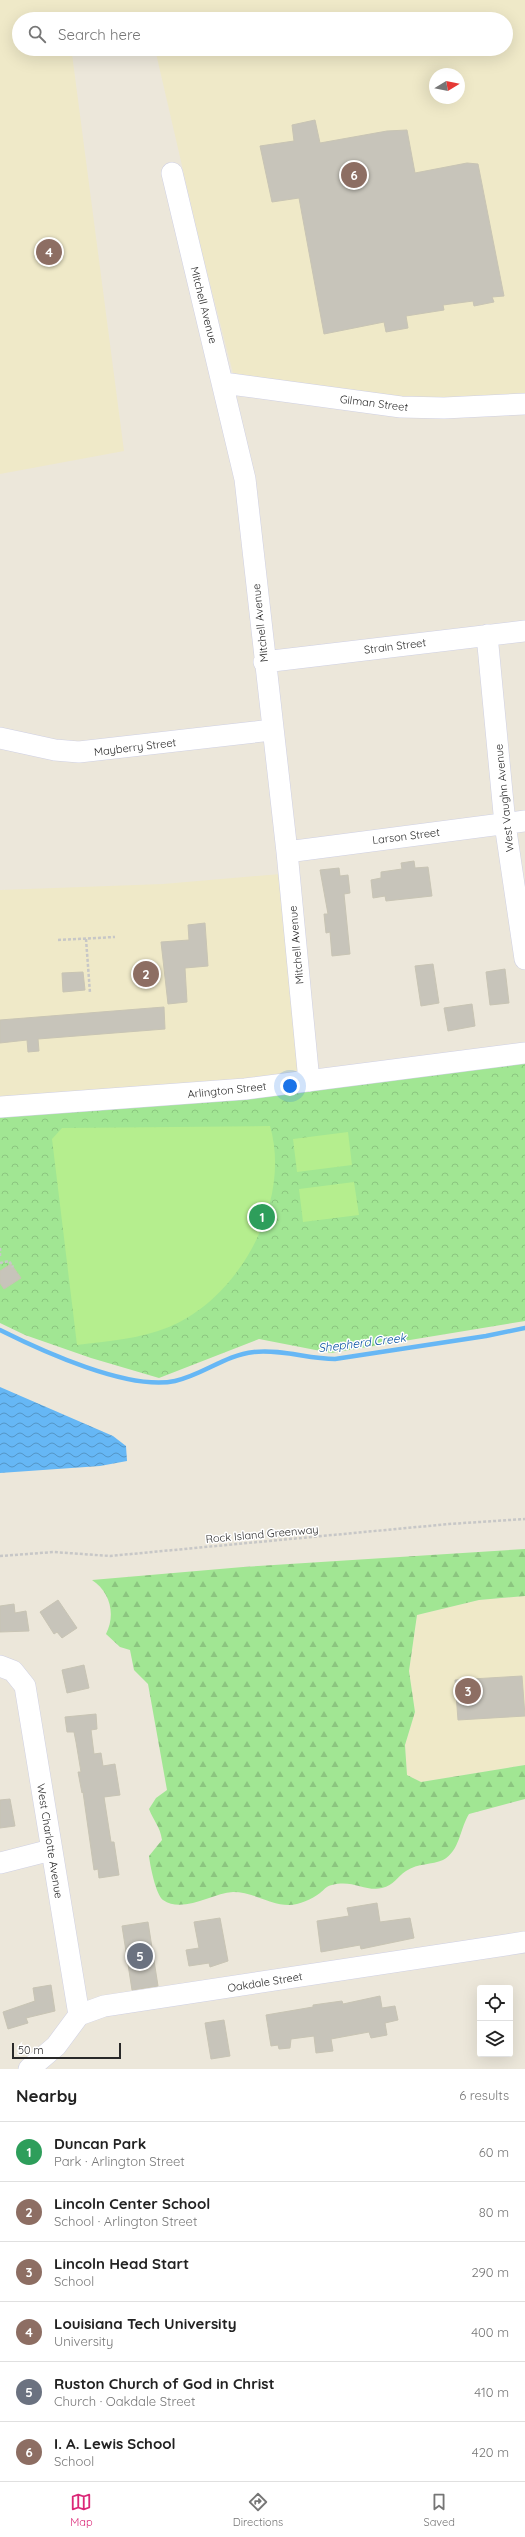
<!DOCTYPE html>
<meta charset="utf-8">
<style>
:root{--surface:#fff;--page:#f2f2f2;--text:#222;--muted:#767676;--line:#e0e0e0;--accent:#db2777}
body{margin:0;font-family:Quicksand,sans-serif;background:var(--page);color:var(--text)}
.controls{position:absolute;right:12px;bottom:12px;display:grid;overflow:hidden;border-radius:4px;box-shadow:0 4px 16px #0002}
.controls button{width:36px;height:36px;display:grid;place-items:center;padding:0;border:0;border-bottom:1px solid var(--line);background:var(--surface);color:var(--text);font:20px sans-serif}
.compass{position:absolute;left:429px;top:68px;width:36px;height:36px;border-radius:50%;background:var(--surface);box-shadow:0 4px 16px #0002;rotate:80deg}
.scale{position:absolute;left:12px;bottom:10px;width:109px;box-sizing:border-box;padding-left:4px;border:2px solid #292929;border-top:0;font-size:11px;line-height:14px;white-space:nowrap;color:#292929;-webkit-text-stroke:3px #fff;paint-order:stroke}
.you{position:absolute;left:290px;top:1086px;width:14px;height:14px;margin:-10px;border:3px solid #fff;border-radius:50%;background:#1a73e8;box-shadow:0 0 0 6px #1a73e833}
.badge{display:grid;place-items:center;width:26px;height:26px;border-radius:50%;background:var(--accent);color:#fff;font-size:13px;font-weight:700}
.pin{position:absolute;translate:-50% -50%;border:2px solid #fff;box-shadow:0 1px 4px #0006}
.list{margin:0;padding:0;list-style:none}
h2{display:flex;justify-content:space-between;align-items:center;height:52px;margin:0;padding:0 16px;font-size:17px}
h2 small{font-size:13px;font-weight:400;color:var(--muted)}
.list li{display:grid;grid-template-columns:26px 1fr auto;gap:12px;align-items:center;box-sizing:border-box;height:60px;padding:0 16px;border-top:1px solid var(--line)}
.list b{display:block;font-size:15px;white-space:nowrap}
.list p{margin:0;font-size:13px;white-space:nowrap;color:var(--muted)}
.list em{font-size:13px;font-style:normal;color:var(--muted)}
.icon{flex:none;width:22px;height:22px;fill:none;stroke:currentColor;stroke-width:2;stroke-linecap:round;stroke-linejoin:round}
.map{position:relative;flex:none;width:525px;height:2069px;overflow:hidden}
.search{position:absolute;background:var(--surface);box-shadow:0 4px 16px #0002;left:12px;right:12px;top:12px;height:44px;display:flex;align-items:center;gap:10px;box-sizing:border-box;padding:0 14px;border-radius:22px;color:var(--muted);font-size:15px}
.sheet{height:412px;background:var(--surface)}
nav{display:flex;justify-content:space-around;align-items:center;box-sizing:border-box;height:56px;border-top:1px solid var(--line);background:var(--surface);font-size:11px;color:var(--muted)}
nav a{display:grid;justify-items:center;gap:2px}
nav .on{color:var(--accent)}
.map>svg:first-child{display:block}
.education{fill:#efe9c8;fill-rule:evenodd}
.forest{fill:url(#forest-firs)}
.park{fill:url(#park-crowns)}
.pitch{fill:#b5ee8e}
.water{fill:url(#water-waves)}
.lines{fill:none;stroke-linecap:round;stroke-linejoin:round}
.stream{stroke:#66b7f5;stroke-width:4.5}
.building{fill:#c7c4ba;stroke:#c8c4b4}
.minor-casing{stroke:#cfd0e3;stroke-width:22}
.path{stroke:#c7c7c7;stroke-width:2.5;stroke-dasharray:3 2;stroke-linecap:butt}
.minor{stroke:#fff;stroke-width:21}
.labels{text-anchor:middle;stroke-width:3;stroke-linejoin:round;paint-order:stroke}
.street-label{font-size:11px;fill:#292929;stroke:#fff}
.water-label{font-size:12px;font-style:italic;fill:#0651a0;stroke:#fff}
</style>
<div class="map">
<svg width="525" height="2069" viewBox="0 0 525 2069">
<defs>
<pattern id="forest-firs" width="22" height="20" patternUnits="userSpaceOnUse"><rect width="22" height="20" fill="#a1e693"/><path d="M5 1l3.5 6h-7zM16 11l3.5 6h-7z" fill="#8bc57f"/></pattern>
<pattern id="park-crowns" width="20" height="18" patternUnits="userSpaceOnUse"><rect width="20" height="18" fill="#a1e693"/><path d="M2 6a3 3 0 1 1 6 0M12 15a3 3 0 1 1 6 0" fill="none" stroke="#8bc57f"/></pattern>
<pattern id="water-waves" width="16" height="10" patternUnits="userSpaceOnUse"><rect width="16" height="10" fill="#66b7f5"/><path d="M0 5q4-4 8 0t8 0" fill="none" stroke="#5495c6"/></pattern>
</defs>
<rect width="100%" height="100%" fill="#ece7da"/>
<path class="education" d="M0,0h525v397l-89,5 -130,-16 -73,-13 -31,-121 -47,-203h351v-30h-487v30h82l-29,5 52,397 -124,23zM435,74h24v24h-24z
M281,874l19,183 -3,14 -9,4 -288,26v-211l163,-6z
M525,1596v169l-104,17 -14,-7 -2,-30 10,-33 -6,-41 8,-56 62,-15z"/>
<path class="forest" d="M525,1549v47l-46,4 -62,15 -8,56 6,41 -10,33 2,30 14,7 104,-17v34l-56,15c-9,14 -9,37 -26,46 -11,5 -25,3 -37,11 -9,6 -12,14 -24,17 -16,4 -30,-9 -50,-3 -6,1 -8,5 -12,8 -8,6 -21,12 -31,12 -19,0 -36,-13 -56,-13 -21,1 -50,22 -70,8 -7,-5 -13,-35 -14,-44l13,-16c-2,-14 -8,-18 -13,-31l7,-11 11,-8 -19,-106 -14,-14 -4,-20 -10,-3 -14,-13c10,-20 4,-42 -14,-54l151,-13z"/>
<path class="park" d="M525,1062v259l-194,32 -72,-14 -100,39 -68,-20 -66,-23 -25,-12v-209z"/>
<path class="pitch" d="M270,1126c22,75 -30,172 -101,201 -29,12 -61,14 -92,18l-25,-206 10,-11z
M348,1132l4,33 -55,7 -4,-33z
M354,1182l5,33 -56,7 -4,-33z"/>
<path class="water" d="M0,1387l113,49 13,10 1,15 -27,5 -100,7z"/>
<g class="lines">
<path class="stream" d="M0,1330c42,21 129,61 175,51 28,-6 50,-26 79,-29 28,-3 54,7 81,7l151,-23 39,-8"/>
</g>
<path class="building" d="M315,120l5,23 67,-12 20,-1 8,43 52,-10 11,1 26,132 -12,1 2,5 -20,4 -1,-5 -30,4 1,5 -38,6 2,12 -22,4 -2,-10 -60,12 -25,-136 -27,4 -12,-56 34,-5 -2,-16z
M414,861l1,7 13,-1 4,29 -46,5 -1,-5 -12,2 -2,-18 10,-2v-6l21,-3 -1,-6z
M339,868l1,8 8,-1 2,18 -6,1 6,60 -18,2 -2,-24 -4,1 -2,-19h4l-8,-44z
M205,923l3,43 -23,2 2,34 -19,2 -7,-62 28,-2 -1,-15z
M433,964l6,39 -18,3 -6,-40z
M505,969l4,34 -19,2 -4,-33z
M83,972l2,18 -22,2 -1,-19z
M472,1004l3,22 -27,5 -4,-23z
M164,1007l1,22 -127,10 1,12 -11,1 -1,-12 -27,3v-23z
M11,1264l10,14 -17,11 -4,-6v-12z
M58,1600l19,28 -15,10 -5,-6 -3,2 -14,-22z
M14,1604l1,9 11,-2 3,20 -29,1v-26z
M84,1665l5,23 -22,5 -5,-23z
M522,1676l3,40 -67,4 -3,-40z
M96,1714l1,15 -6,1 3,24 7,-1 2,13 12,-2 5,31 -16,2 7,45h3l5,33 -20,3 -1,-9 -4,1 -11,-78 -1,1 -4,-21h3l-5,-30 -2,-10h-7l-2,-15z
M10,1799l5,27 -15,2v-28z
M377,1903l3,19 30,-4 4,20 -53,11 -1,-4 -39,7 -4,-31 32,-5 -2,-8z
M220,1918l8,43 -18,6 -1,-4 -20,3 -3,-16 13,-2 -5,-26z
M148,1922l10,64 -26,4 -10,-64z
M51,1985l4,26 -29,7 2,5 -20,6 -5,-17 32,-11 -2,-13z
M380,1996l2,12 13,-2 3,14 -13,3 2,12 -16,3 -2,-6 -38,7 2,12 -17,2 -2,-17 -23,3 -1,9 -11,1 -1,-4 -7,1 -5,-31 47,-8v-2l29,-4 1,3z
M224,2020l6,36 -19,3 -6,-36z"/>
<g class="lines">
<g class="minor-casing">
<path id="minor" d="M172,173l73,306 42,373 22,229
M223,383l178,24 43,1 81,-4
M487,635l18,189 20,135
M264,662l261,-31
M0,738l55,12 24,2 193,-22
M287,852l238,-31
M0,1107l245,-18 280,-36
M0,1666l13,5 12,15 54,329
M0,1863l51,-13
M29,2069l27,-23 23,-31 25,-9 421,-64"/>
</g>
<path class="path" d="M86,939l4,54
M58,940l57,-3
M0,1248v8
M0,1263l9,-2 4,6
M0,1556l54,-4 56,4 339,-32 76,-5"/>
<use href="#minor" class="minor"/>
</g>
<g class="labels">
<g class="street-label">
<text transform="translate(204 305) rotate(76)" y="4">Mitchell Avenue</text>
<text transform="translate(374 403) rotate(7)" y="4">Gilman Street</text>
<text transform="translate(260 623) rotate(-96)" y="4">Mitchell Avenue</text>
<text transform="translate(395 646) rotate(-7)" y="4">Strain Street</text>
<text transform="translate(135 747) rotate(-7)" y="4">Mayberry Street</text>
<text transform="translate(504 798) rotate(-96)" y="4">West Vaughn Avenue</text>
<text transform="translate(406 836) rotate(-7)" y="4">Larson Street</text>
<text transform="translate(296 945) rotate(-95)" y="4">Mitchell Avenue</text>
<text transform="translate(227 1090) rotate(-6)" y="4">Arlington Street</text>
<text transform="translate(262 1534) rotate(-5)" y="4">Rock Island Greenway</text>
<text transform="translate(50 1841) rotate(81)" y="4">West Charlotte Avenue</text>
<text transform="translate(265 1982) rotate(-9)" y="4">Oakdale Street</text>
</g>
<g class="water-label">
<text transform="translate(362 1343) rotate(-7)" y="4">Shepherd Creek</text>
</g>
</g>
</svg>
<div class="controls">
<button><svg class="icon" aria-label="locate" viewBox="0 0 24 24"><circle cx="12" cy="12" r="6"/><path d="M12 2v4M12 18v4M2 12h4M18 12h4"/></svg></button>
<button><svg class="icon" aria-label="layers" viewBox="0 0 24 24"><path d="M12 4l9 5-9 5-9-5zM3 14l9 5 9-5"/></svg></button>
</div>
<svg class="compass" viewBox="-18 -18 36 36"><path d="M0-13l5 13h-10z" fill="#e53935"/><path d="M0 13l5-13h-10z" fill="#767676"/></svg>
<div class="scale">50 m</div>
<div class="you"></div>
<div class="pin badge" style="left:262px;top:1217px;background:#2e9e5b">1</div>
<div class="pin badge" style="left:146px;top:974px;background:#8d6e63">2</div>
<div class="pin badge" style="left:468px;top:1691px;background:#8d6e63">3</div>
<div class="pin badge" style="left:49px;top:252px;background:#8d6e63">4</div>
<div class="pin badge" style="left:140px;top:1956px;background:#6b7280">5</div>
<div class="pin badge" style="left:354px;top:175px;background:#8d6e63">6</div>
<div class="search"><svg class="icon" aria-label="search" viewBox="0 0 24 24"><circle cx="10" cy="10" r="6"/><path d="M15 15l6 6"/></svg>Search here</div>
</div>
<section class="sheet">
<h2>Nearby<small>6 results</small></h2>
<ul class="list">
<li><span class="badge" style="background:#2e9e5b">1</span><div><b>Duncan Park</b><p>Park · Arlington Street</p></div><em>60 m</em></li>
<li><span class="badge" style="background:#8d6e63">2</span><div><b>Lincoln Center School</b><p>School · Arlington Street</p></div><em>80 m</em></li>
<li><span class="badge" style="background:#8d6e63">3</span><div><b>Lincoln Head Start</b><p>School</p></div><em>290 m</em></li>
<li><span class="badge" style="background:#8d6e63">4</span><div><b>Louisiana Tech University</b><p>University</p></div><em>400 m</em></li>
<li><span class="badge" style="background:#6b7280">5</span><div><b>Ruston Church of God in Christ</b><p>Church · Oakdale Street</p></div><em>410 m</em></li>
<li><span class="badge" style="background:#8d6e63">6</span><div><b>I. A. Lewis School</b><p>School</p></div><em>420 m</em></li>
</ul>
</section>
<nav>
<a class="on"><svg class="icon" aria-label="map" viewBox="0 0 24 24"><path d="M3 6l6-2 6 2 6-2v14l-6 2-6-2-6 2zM9 4v14M15 6v14"/></svg>Map</a>
<a><svg class="icon" aria-label="directions" viewBox="0 0 24 24"><path d="M12 3l9 9-9 9-9-9zM9 14v-3h6M13 9l2 2-2 2"/></svg>Directions</a>
<a><svg class="icon" aria-label="saved" viewBox="0 0 24 24"><path d="M7 4h10v16l-5-4-5 4z"/></svg>Saved</a>
</nav>
